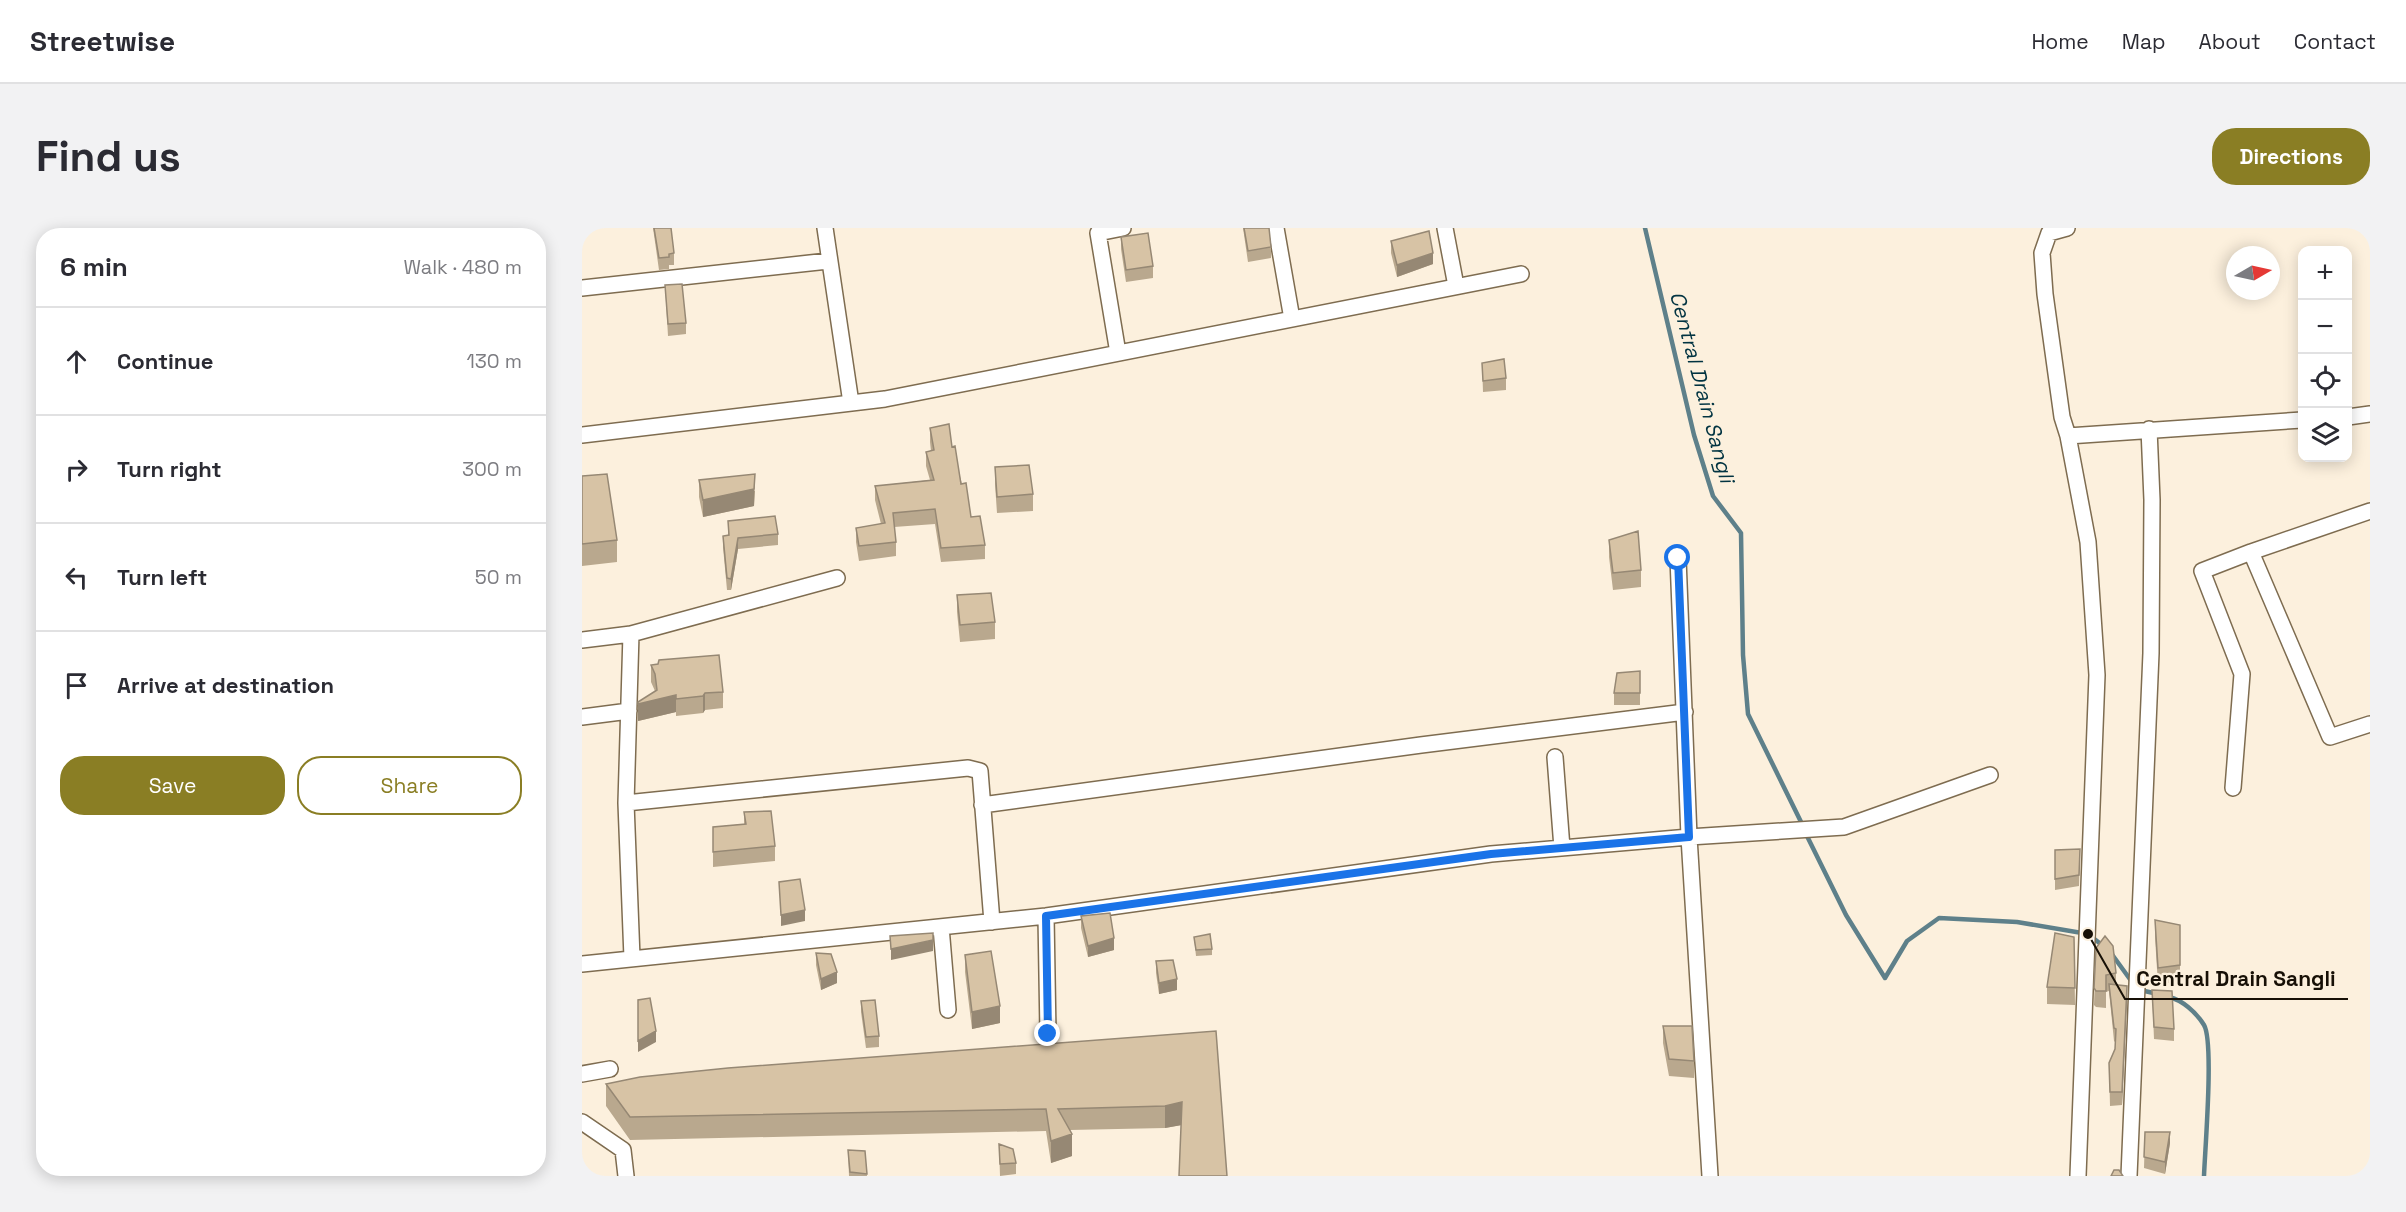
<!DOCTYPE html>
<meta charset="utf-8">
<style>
:root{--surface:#fff;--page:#f2f2f3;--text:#2b2b33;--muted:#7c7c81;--line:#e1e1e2;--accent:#8a7e24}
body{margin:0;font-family:"Space Grotesk",sans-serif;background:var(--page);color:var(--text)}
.controls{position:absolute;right:18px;top:18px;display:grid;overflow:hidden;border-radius:12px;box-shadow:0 3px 15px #0003}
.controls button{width:54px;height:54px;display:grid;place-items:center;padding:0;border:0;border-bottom:2px solid var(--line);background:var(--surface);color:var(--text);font:30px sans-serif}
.compass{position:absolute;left:1644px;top:18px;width:54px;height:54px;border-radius:50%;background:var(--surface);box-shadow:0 3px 15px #0003;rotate:81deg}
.stop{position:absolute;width:18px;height:18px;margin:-14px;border:4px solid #1a73e8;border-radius:50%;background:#fff}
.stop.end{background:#1a73e8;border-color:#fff;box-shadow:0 2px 6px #0008}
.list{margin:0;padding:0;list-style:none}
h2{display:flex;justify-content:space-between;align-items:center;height:78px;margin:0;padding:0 24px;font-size:26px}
h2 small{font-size:20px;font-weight:400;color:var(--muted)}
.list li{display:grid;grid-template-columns:39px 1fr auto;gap:18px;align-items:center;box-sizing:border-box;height:108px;padding:0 24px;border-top:2px solid var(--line)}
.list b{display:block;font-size:22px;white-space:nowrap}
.list em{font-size:20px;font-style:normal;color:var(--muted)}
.actions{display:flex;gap:12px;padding:18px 24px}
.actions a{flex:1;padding:14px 0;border:2px solid var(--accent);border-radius:24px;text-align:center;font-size:21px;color:var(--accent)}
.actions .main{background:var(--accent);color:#fff}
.icon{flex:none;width:33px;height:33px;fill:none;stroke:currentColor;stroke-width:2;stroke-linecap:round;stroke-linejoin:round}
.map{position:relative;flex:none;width:1788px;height:948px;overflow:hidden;border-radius:24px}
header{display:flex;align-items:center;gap:36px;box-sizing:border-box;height:84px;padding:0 30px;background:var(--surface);border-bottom:2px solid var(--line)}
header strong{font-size:28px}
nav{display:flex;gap:33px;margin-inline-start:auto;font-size:21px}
.intro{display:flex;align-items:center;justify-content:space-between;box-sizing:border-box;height:144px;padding:0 36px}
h1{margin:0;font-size:42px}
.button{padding:15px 27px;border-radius:24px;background:var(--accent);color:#fff;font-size:21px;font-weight:700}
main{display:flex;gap:36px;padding:0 36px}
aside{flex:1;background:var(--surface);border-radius:24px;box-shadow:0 3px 15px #0003}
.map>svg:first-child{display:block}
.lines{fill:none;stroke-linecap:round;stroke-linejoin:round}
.stream{stroke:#5e808a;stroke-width:4.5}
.minor-casing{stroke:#7e6c50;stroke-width:18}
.minor{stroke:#fff;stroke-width:15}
.wall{fill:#b9a88e}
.shaded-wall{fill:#968874}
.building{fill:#d7c3a5;stroke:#968874;stroke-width:1.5}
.route{stroke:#1a73e8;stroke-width:8}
.labels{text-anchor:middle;stroke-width:4.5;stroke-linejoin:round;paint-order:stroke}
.water-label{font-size:21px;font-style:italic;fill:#013341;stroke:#fcf0dd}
.leader{fill:none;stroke:#171006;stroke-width:2}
.callout-dot{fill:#171006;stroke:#fcf0dd;stroke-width:2}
.callout-label{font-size:21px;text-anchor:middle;font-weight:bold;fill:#171006;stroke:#fcf0dd;stroke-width:4.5;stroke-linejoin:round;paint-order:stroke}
</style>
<header>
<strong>Streetwise</strong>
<nav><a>Home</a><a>Map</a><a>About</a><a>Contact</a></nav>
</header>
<div class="intro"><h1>Find us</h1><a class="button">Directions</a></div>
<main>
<aside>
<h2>6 min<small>Walk · 480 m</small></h2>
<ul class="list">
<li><svg class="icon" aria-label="ahead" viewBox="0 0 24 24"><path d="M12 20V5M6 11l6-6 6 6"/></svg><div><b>Continue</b></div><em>130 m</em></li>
<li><svg class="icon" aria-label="right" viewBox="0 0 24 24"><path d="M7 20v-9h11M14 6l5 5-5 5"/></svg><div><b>Turn right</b></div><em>300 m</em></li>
<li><svg class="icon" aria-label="left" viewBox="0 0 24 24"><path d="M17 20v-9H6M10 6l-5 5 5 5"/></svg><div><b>Turn left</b></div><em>50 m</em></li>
<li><svg class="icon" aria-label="arrive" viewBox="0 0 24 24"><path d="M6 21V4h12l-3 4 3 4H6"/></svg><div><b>Arrive at destination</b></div></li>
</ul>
<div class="actions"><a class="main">Save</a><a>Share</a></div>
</aside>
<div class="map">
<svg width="1788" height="948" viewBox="0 0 1788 948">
<rect width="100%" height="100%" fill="#fcf0dd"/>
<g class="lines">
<path class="stream" d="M1063,0l49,207 19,61 28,37 2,122 5,59 55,112
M1224,606l40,81 39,63 22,-37 32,-23 78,4 71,12 14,11
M1529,725l21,29
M1558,762l18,4
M1587,769c13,3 27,15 35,28 10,17 1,124 0,151"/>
<g class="minor-casing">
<path id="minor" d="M243,0l26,175
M694,0l16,91
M863,0l11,58
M1485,0l-18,5 -7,20 3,41 17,123 6,19
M0,60l246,-27
M536,125l-20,-120 25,-5
M1766,189l22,-3
M0,207l303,-36 636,-125
M1788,283l-119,41 79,185 40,-13
M1096,330l11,279 21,339
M0,412l49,-6
M0,489l47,-6
M973,529l7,91
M1651,560l9,-114 -40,-103 49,-19
M44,575l5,-169 206,-56
M400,577l439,-60 264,-33
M464,688l2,118
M359,699l7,83
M50,730l-6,-155 342,-35 12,3 12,151
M0,736l464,-48 445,-62 198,-17 155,-10 146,-52
M0,846l28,-5
M0,894l41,28 3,26
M1496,948l19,-501 -9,-133 -20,-106 234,-16
M1547,948l22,-523 1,-153 -3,-71"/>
</g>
<use href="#minor" class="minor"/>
</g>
<path class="wall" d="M71,0h18l3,25v12h-5v4l-10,1z
M661,0h26l2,19v11l-23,4z
M539,9l32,29v12l-27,4 -5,-33z
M809,13l42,23 -36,13 -6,-24z
M83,57l21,38v11l-18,2z
M900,135l24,15v12l-23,2z
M348,200l22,19 19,70 14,28v14l-44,3 -6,-38 -41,3 2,15v14l-37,5 -3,-19v-14l25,-4 -6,-24v-14l55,-6 -4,-14v-14l5,-1 -1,-9z
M413,239l38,27v17l-36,2 -2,-29z
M0,248l35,64v22l-35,4z
M117,252l56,11 -1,15 -51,11 -4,-20z
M146,293l50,13v11l-40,4 -7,41h-4l-4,-43v-11l5,-1z
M1027,312l32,30v17l-28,3 -4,-33z
M375,367l38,27v17l-35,3 -3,-30z
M69,437l72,27v16l-18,2 -2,3 -27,3v-4l-38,9 17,-30 -4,-9z
M1058,443v34h-26v-12z
M162,584l31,34v15l-62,6v-40l31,-3z
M1498,621l-1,37 -24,4v-11z
M499,688l33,34 -26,7 -7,-29z
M1573,692l25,5v56l-22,4 -3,-48z
M612,709l18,12v6l-16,1z
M1492,709l1,68 -28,-1v-17z
M1514,720l20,25v12l11,14 -5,106 -12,1 -1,-43 6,-14v-7l-1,-1 -5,-50 -3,1v16l-10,-1 -2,-2z
M234,725l21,30 -16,7 -5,-25z
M383,727l35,68 -28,6 -7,-57z
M574,733l21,29 -18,4 -3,-21z
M1570,762l22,39v12l-20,-2z
M279,773l18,35v11l-13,1 -5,-36z
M1081,798l31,35v17l-25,-2 -6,-33z
M634,803l-35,94 -16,3 -95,2 2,26 -21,7 -5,-32 -416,9 -24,-34v-22z
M1563,904l25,11 -5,31 -21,-6z
M417,916l17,19v11l-16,2z
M266,922l17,1 2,25h-18z"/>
<path class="shaded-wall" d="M851,25v11l-36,13v-12z
M173,246l-1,32 -51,11v-17z
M156,310v11l-7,41v-11z
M123,465v17l-2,3v-17z
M94,467v17l-38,9v-17z
M223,682v11l-24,5v-11z
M532,710v12l-26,7v-11z
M351,712v11l-42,9v-11z
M255,744v11l-16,7v-11z
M595,751v11l-18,4v-11z
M1545,758v13l-5,106v-13z
M418,778v17l-28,6v-17z
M74,803v11l-18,10v-11z
M600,874v23l-17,3v-22z
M1588,904v11l-5,31v-12z
M490,906v22l-21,7v-22z"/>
<path class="building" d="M72,0h17l3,25 -5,1v3l-10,1z
M662,0h25l2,19 -23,4z
M847,3l4,22 -36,12 -6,-24z
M566,5l5,33 -27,4 -5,-33z
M100,56l4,39 -18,1 -3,-39z
M922,131l2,19 -23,3 -1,-18z
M367,196l3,23 3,-1 6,38 5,-1 5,34 9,-1 5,29 -44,3 -6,-39 -42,4 3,29 -37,4 -3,-18 29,-5 -10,-37 59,-6 -8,-28 8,-2 -4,-22z
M447,237l4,29 -36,3 -2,-30z
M25,246l10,66 -35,4v-68z
M173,246l-1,15 -51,11 -4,-20z
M193,288l3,18 -40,4 -7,41 -4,-1 -4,-42 6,-1 -1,-14z
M1056,303l3,39 -28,3 -4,-33z
M409,365l4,29 -35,3 -3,-30z
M137,427l4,37 -18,1 -2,3 -27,3v-4l-38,9v-2l19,-12 -2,-16 -4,-9 7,-1 1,-4z
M1058,443v22h-26l3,-20z
M189,583l4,35 -62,6v-25l33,-3 -2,-12z
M1498,621l-1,26 -24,4v-29z
M218,651l5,31 -24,5 -2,-33z
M528,685l4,25 -26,8 -7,-30z
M1573,692l25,5v40l-22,3z
M351,705v7l-42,9 -1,-13z
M1473,705l19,4 1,51 -28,-1z
M628,706l2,15 -16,1 -2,-13z
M1523,708l8,10 3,27 -10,2v16h-10l-2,-3 2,-40z
M409,723l9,55 -28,6 -7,-57z
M234,725l15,1 6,18 -16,7z
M591,732l4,19 -18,4 -3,-22z
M1527,756l18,2 -5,106h-12l-1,-29 6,-14 1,-20 -2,-1z
M1570,762l20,1 2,38 -20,-2z
M68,770l6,33 -18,10v-41z
M293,772l4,36 -13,1 -5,-36z
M1081,798h29l2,35 -25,-2z
M634,803l11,145h-48l3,-74 -17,4 -107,3 14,25 -21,7 -5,-32 -416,8 -24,-33 34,-7 88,-9z
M1563,904h25l-5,30 -21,-5z
M417,916l14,5 3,14 -16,1z
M266,922l17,1 2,23 -17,-2z
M1532,942h5l4,6h-12z"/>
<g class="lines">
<path class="route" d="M466,806l-2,-118 445,-62 198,-17 -11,-279"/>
</g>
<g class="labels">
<g class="water-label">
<text transform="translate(1120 159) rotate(75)" y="7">Central Drain Sangli</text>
</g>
</g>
<path class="leader" d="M1506 706L1543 771H1766"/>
<circle class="callout-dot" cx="1506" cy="706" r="6"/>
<g class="callout-label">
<text x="1654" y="758">Central Drain Sangli</text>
</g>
</svg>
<div class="controls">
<button>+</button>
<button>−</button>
<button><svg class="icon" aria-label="locate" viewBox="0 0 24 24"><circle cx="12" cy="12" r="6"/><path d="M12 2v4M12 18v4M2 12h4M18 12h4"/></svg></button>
<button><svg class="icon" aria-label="layers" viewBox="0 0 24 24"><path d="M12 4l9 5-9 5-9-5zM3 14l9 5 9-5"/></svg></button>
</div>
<svg class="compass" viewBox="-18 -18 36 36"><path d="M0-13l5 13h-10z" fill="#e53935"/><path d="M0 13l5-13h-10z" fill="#7c7c81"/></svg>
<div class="stop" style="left:1096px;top:330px"></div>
<div class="stop end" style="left:466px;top:806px"></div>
</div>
</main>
